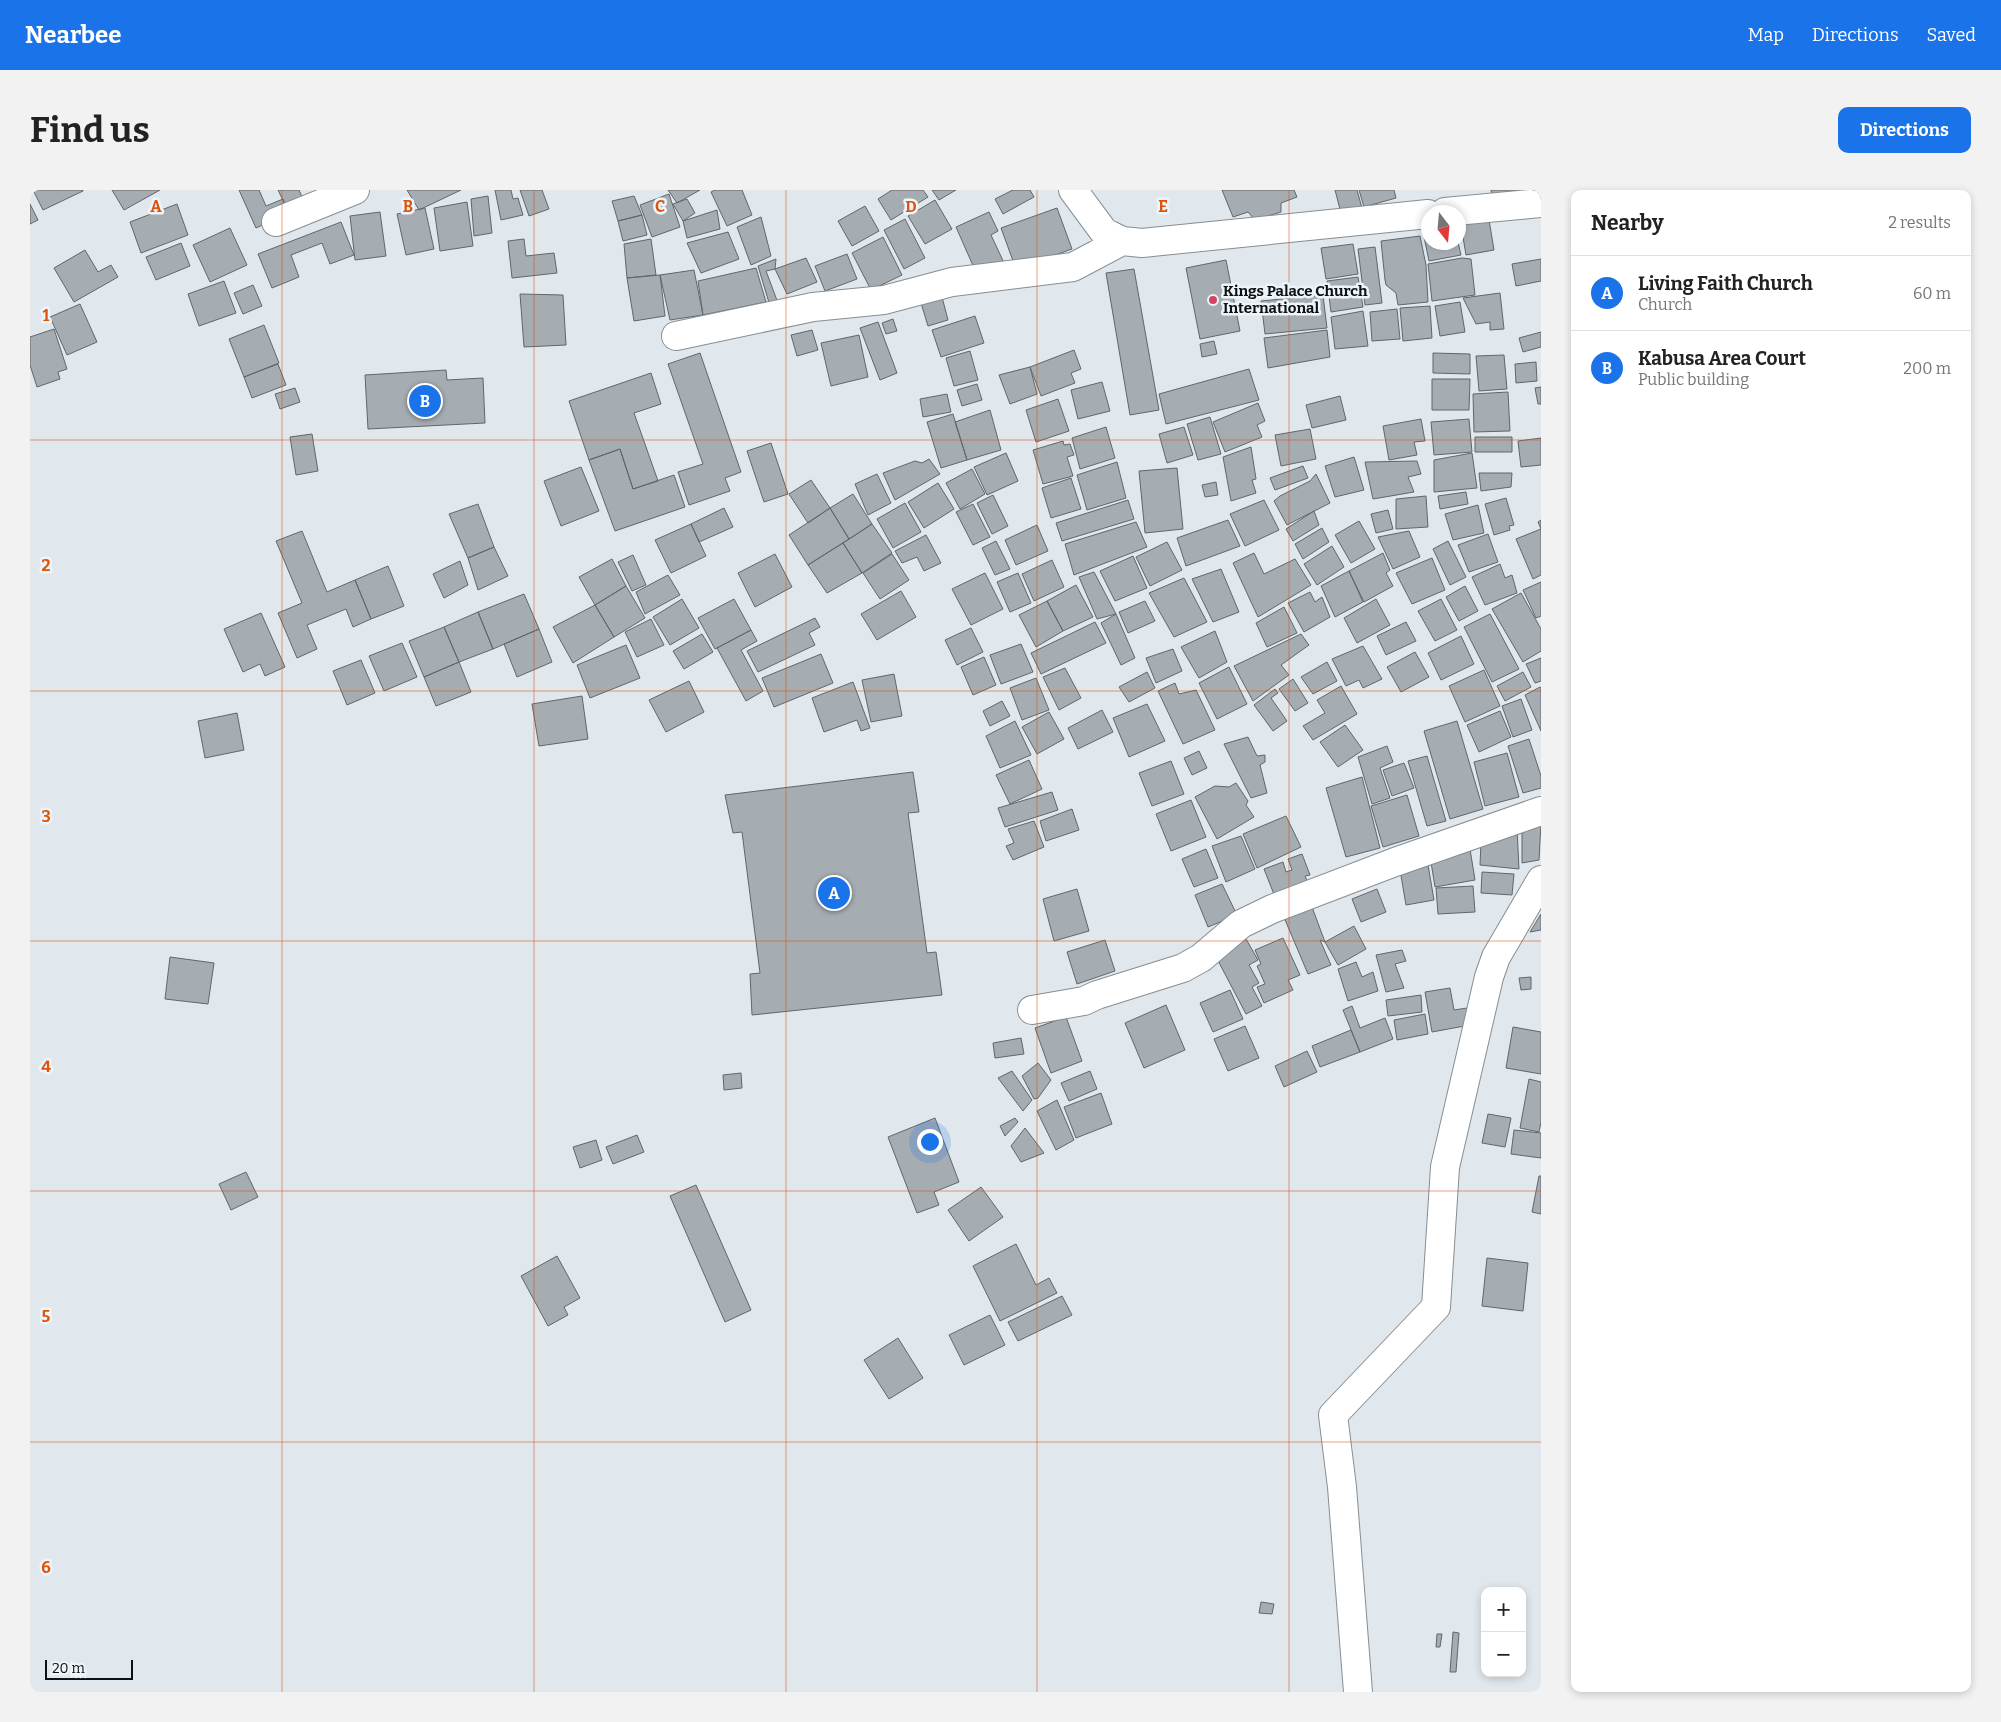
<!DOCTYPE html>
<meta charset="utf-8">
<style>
:root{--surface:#fff;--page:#f2f2f2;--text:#222;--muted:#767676;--line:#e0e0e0;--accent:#1a73e8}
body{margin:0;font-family:Bitter,serif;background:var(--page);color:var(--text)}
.controls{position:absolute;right:15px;bottom:15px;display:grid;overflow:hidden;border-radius:10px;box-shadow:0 2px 8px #0003}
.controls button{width:45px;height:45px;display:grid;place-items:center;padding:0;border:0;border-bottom:1px solid var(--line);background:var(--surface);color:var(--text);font:25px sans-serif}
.compass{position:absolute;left:1391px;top:15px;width:45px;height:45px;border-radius:50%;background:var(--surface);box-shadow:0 2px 8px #0003;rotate:164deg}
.scale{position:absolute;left:15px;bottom:12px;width:88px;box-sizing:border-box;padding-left:5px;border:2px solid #0e1012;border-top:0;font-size:14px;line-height:18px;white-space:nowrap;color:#0e1012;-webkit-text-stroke:4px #edf5fb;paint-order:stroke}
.you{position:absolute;left:899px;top:951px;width:18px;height:18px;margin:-12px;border:4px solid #fff;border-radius:50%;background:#1a73e8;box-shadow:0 0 0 8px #1a73e833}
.badge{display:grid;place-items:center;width:32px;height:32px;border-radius:50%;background:var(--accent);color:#fff;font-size:16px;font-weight:700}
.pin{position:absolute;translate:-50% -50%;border:2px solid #fff;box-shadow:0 1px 5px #0006}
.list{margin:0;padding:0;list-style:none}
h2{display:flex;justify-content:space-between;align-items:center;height:65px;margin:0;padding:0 20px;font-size:21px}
h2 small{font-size:16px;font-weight:400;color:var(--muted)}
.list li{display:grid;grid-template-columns:32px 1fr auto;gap:15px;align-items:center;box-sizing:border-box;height:75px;padding:0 20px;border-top:1px solid var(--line)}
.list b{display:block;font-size:19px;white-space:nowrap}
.list p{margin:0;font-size:16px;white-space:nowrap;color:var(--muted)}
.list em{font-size:16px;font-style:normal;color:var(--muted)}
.map{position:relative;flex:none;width:1511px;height:1502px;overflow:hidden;border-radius:10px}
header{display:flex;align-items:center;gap:30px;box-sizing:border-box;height:70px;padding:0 25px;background:var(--accent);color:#fff}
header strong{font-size:24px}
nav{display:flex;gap:28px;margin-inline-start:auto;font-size:18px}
.intro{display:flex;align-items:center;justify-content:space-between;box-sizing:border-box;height:120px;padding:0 30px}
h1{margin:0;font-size:35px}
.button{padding:12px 22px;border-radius:10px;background:var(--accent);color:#fff;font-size:18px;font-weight:700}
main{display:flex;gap:30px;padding:0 30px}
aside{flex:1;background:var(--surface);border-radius:10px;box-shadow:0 2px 8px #0003}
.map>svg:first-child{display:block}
.building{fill:#a5acb2;stroke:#5f666c}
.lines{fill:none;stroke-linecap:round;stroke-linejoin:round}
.minor-casing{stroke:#868d93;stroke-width:30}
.minor{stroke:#fff;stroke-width:28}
.grid{fill:none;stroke:#dd550c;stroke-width:1;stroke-opacity:0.55}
.poi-dot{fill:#d34361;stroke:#edf5fb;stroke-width:2}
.labels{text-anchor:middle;stroke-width:5;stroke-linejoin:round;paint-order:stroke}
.poi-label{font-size:15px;font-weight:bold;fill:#0e1012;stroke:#edf5fb;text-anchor:start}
.grid-label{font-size:16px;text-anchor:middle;font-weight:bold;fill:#dd550c;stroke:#edf5fb;stroke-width:5;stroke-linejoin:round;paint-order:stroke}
</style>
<header>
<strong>Nearbee</strong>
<nav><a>Map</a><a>Directions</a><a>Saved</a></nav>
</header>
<div class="intro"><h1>Find us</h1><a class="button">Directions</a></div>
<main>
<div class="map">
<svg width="1511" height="1502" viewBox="0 0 1511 1502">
<rect width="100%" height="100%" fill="#e0e8ee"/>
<path class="building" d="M3,0h50v1l-40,19z
M82,0h48l-36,20z
M209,0h20l7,16 17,-7 6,14 -33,15z
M248,0h21l7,16 -17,7z
M377,0h54l-42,20z
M465,0h16l2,9 5,-1 5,17 -22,5z
M490,0h22l7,19 -20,7z
M638,0h32l-23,13z
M685,0h27l10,25 -25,11 -16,-34z
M862,0h31l5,7 -37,23 -13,-21z
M902,0h24l-17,10z
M983,0h17l4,7 -31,17 -8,-15z
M1192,0h72l3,7 -16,6v9l-26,8 -7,-8 -15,5z
M1305,0h22l5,18 -21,5z
M1329,0h35l2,8 -32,9z
M1461,0h50l-49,6z
M639,4l11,33 -28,10 -12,-32z
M458,6l4,37 -18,3 -3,-37z
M604,6l8,19 -24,6 -6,-20z
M657,9l8,14 -12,8 -10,-17z
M905,10l17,29 -27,15 -17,-28z
M437,12l6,44 -33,5 -6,-43z
M0,14l8,16 -8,4z
M147,14l11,31 -47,18 -11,-31z
M835,16l14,25 -27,15 -14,-25z
M395,18l9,41 -28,6 -9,-41z
M1027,18l15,41 -56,20 -15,-41z
M687,20l3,19 -33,9 -4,-17z
M350,22l6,44 -31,4 -5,-44z
M959,22l9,19 -7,4 14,30 -27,12 -22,-50z
M612,25l5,20 -24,6 -5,-20z
M731,27l10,39 -20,9 -14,-38z
M875,29l20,39 -21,11 -20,-39z
M1459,30l5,30 -28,5 -5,-30z
M311,32l13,33 -24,9 -8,-21 -31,12 8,22 -27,11 -14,-34z
M200,38l17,37 -37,17 -17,-37z
M1398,41v11h30l3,13 -32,6 -6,-29z
M698,42l11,27 -38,14 -14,-30z
M1390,46l6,29 2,37 -30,3 -2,-12 -10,-8 -1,-5 -4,-39z
M853,47l19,38 -31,15 -19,-37z
M494,49l2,17 28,-3 3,20 -45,5 -4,-37z
M621,49l5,36 -29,3 -3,-34z
M151,53l9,23 -34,14 -10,-23z
M1323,54l5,30 -32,5 -5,-31z
M1345,57l7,56 -17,2 -7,-56z
M55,60l13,22 13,-7 7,12 -44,25 -20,-34z
M817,64l10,25 -32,12 -10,-25z
M776,68l11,24 -30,12 -12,-25z
M1432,68l9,1 4,36 -43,6 -4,-37z
M746,69l-1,10 -9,2 12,32 -8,3 -12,-40z
M1511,69v22l-25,5 -4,-22z
M1196,70l14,71 -40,8 -14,-71z
M726,78l10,34 -63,13 -5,-34z
M1104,79l25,141 -29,5 -24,-142z
M664,80l9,45 -33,5 -10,-45z
M630,85l5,41 -31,5 -7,-43z
M1328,87l5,30 -32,5 -4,-31z
M194,91l12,32 -37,13 -11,-32z
M223,95l9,21 -19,8 -9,-21z
M1470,103l4,36 -14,1v-8l-14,2 -13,-26z
M490,104l43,1 3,50 -42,2z
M1293,105l4,33 -62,6 -4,-33z
M912,107l6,23 -20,6 -7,-23z
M1430,112l5,30 -25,4 -5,-30z
M50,114l17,38 -30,13 -17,-38z
M1400,116l2,32 -29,3 -3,-33z
M1367,119l3,30 -28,2 -2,-29z
M1333,121l5,35 -33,3 -4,-32z
M945,126l9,27 -43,14 -9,-27z
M863,129l4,12 -11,3 -4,-11z
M848,132l19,51 -17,7 -20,-52z
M234,135l15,38 -35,14 -15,-38z
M24,139l13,40 -9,3 2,7 -23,8 -7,-22v-28z
M782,140l6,20 -21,6 -6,-21z
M1297,140l3,27 -62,11 -4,-30z
M1511,142v15l-18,5 -4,-14z
M829,145l9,42 -37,9 -10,-43z
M1184,151l3,13 -15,3 -2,-13z
M1044,160l7,19 -10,4 4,10 -34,13 -11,-29z
M940,161l8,29 -24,6 -8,-28z
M670,163l41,119 -16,6 5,13 -41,14 -11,-33 25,-8 -35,-100z
M1403,163l37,1v20l-37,-1z
M1474,165l3,34 -28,2 -3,-35z
M1506,172l1,19 -21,2 -1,-19z
M248,174l8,21 -34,13 -8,-21z
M1000,177l7,27 -27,10 -11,-29z
M1219,179l10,31 -93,24 -7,-30z
M416,180l1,10 36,-2 2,45 -117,6 -3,-54z
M621,183l10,31 -27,9 24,68 -25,8 -13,-40 -31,11 -20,-59z
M1402,189h38l-1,31h-37z
M1072,192l8,29 -32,8 -7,-29z
M947,194l5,16 -20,6 -5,-16z
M1511,197v17h-3l-3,-16z
M265,198l5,14 -20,7 -5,-15z
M1478,202l2,39 -36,1 -1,-38z
M917,204l4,18 -28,5 -3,-18z
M1310,206l6,24 -34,8 -6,-23z
M1028,209l11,32 -33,11 -10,-32z
M1228,213l7,18 -8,4 5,12 -37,15 -12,-30z
M960,220l11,40 -34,10 -12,-38z
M923,224l14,46 -26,8 -14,-46z
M1180,227l11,37 -23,6 -11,-36z
M1391,229l4,22 -11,1 3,13 -28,5 -6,-34z
M1439,229l3,33 -38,3 -3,-33z
M1076,237l9,31 -35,11 -8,-31z
M1154,237l9,28 -26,8 -8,-29z
M1280,239l6,30 -35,7 -6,-31z
M282,244l6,37 -22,4 -6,-38z
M1445,247h37v15h-37z
M1511,248v27l-20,2 -3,-26z
M1033,251l1,4 6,-1 4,11 -7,2 6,19 -30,8 -10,-34z
M741,253l17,51 -24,8 -17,-51z
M1221,257l5,32 -4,1 4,13 -25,8 -8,-44z
M590,259l13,40 41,-14 11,32 -70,24 -26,-71z
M976,263l12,28 -31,14 -13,-28z
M1442,263l5,35 -43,4v-32z
M1324,267l10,33 -29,7 -10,-31z
M899,269l11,15 -45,26 -12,-27 32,-12 7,2z
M1387,271l4,13 -13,3 6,15 -41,7 -8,-37z
M1087,272l9,36 -39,12 -10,-35z
M1273,276l5,12 -33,12 -5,-12z
M551,277l18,44 -38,15 -17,-45z
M1147,278l6,61 -38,4 -6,-62z
M942,279l13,25 -25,15 -14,-26z
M1449,283h33l-1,14 -30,4z
M847,284l14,29 -23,12 -13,-31z
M1286,284l14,29 -43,22 -13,-24 6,-5 30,-15z
M1041,288l10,31 -30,9 -9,-30z
M781,290l19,28 -22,15 -19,-29z
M1186,292l2,13 -13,2 -3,-12z
M908,293l16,26 -30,19 -16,-26z
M1436,302l2,12 -28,5 -2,-13z
M823,304l19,30 -23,15 -19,-31z
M963,305l15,31 -16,8 -15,-31z
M1396,306l2,31 -32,2v-30z
M1476,308l8,27 -5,1 1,4 -16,5 -9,-31z
M1098,310l6,19 -72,22 -6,-18z
M1234,310l15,30 -34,16 -15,-32z
M875,313l16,29 -28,16 -16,-29z
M448,314l16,43 -26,11 -19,-44z
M943,314l17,33 -17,8 -17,-33z
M1448,315l6,28 -31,7 -8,-26z
M694,318l9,19 -34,15 -8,-18z
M800,318l19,31 -41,26 -19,-30z
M1358,320l5,19 -17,4 -5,-19z
M1284,321l5,14 -26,16 -7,-12z
M1198,330l12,26 -54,20 -9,-28z
M1511,330v55l-8,4 -17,-40 25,-10 -3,-7z
M1329,331l16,28 -24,14 -16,-28z
M1106,332l11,25 -73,28 -9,-31z
M661,334l15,32 -35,17 -16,-33z
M842,334l20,29 -30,20 -19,-30z
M1007,335l11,26 -32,14 -11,-25z
M1292,338l7,14 -26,17 -8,-15z
M272,341l25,61 28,-12 16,39 -18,8 -7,-18 -39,16 10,24 -20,9 -19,-45 24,-10 -26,-62z
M1379,341l11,26 -27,12 -15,-32z
M1458,344l10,28 -29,10 -11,-27z
M896,345l15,28 -17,8 -7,-14 -15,6 -7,-12z
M966,351l14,28 -15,6 -13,-27z
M1418,351l18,36 -16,8 -17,-36z
M1137,352l15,28 -32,16 -14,-29z
M813,353l19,30 -35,20 -19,-28z
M1302,356l12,21 -27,18 -13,-21z
M464,357l14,29 -30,14 -10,-32z
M1224,363l10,21 31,-15 16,26 -53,32 -25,-54z
M1353,363l7,17 -4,3 7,13 -29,16 -15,-31z
M745,364l17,33 -37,20 -17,-34z
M862,364l17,26 -29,19 -17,-26z
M603,365l13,30 -14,6 -14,-29z
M1103,366l14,32 -32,13 -15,-30z
M1402,368l13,32 -33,14 -16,-31z
M582,369l14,27 -31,19 -16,-28z
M1022,370l12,27 -30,14 -12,-27z
M430,371l8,24 -24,13 -11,-24z
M1470,374l5,14 7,-3 5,18 -32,12 -13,-28z
M358,376l16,40 -33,13 -16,-39z
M1191,379l18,43 -26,10 -21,-43z
M1319,381l14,31 -28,15 -14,-31z
M1064,382l22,42 -19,5 -18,-42z
M955,383l18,36 -32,16 -19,-36z
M988,383l13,30 -21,9 -13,-30z
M638,385l12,20 -35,19 -9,-22z
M1154,388l23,44 -33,15 -25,-44z
M1511,392v34l-5,2 -13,-28z
M1046,395l17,32 -30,14 -16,-30z
M596,396l19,32 -31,19 -19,-32z
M1435,396l13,25 -19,10 -13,-24z
M871,401l15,26 -39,23 -16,-26z
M1280,402l5,10 7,-5 8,20 -26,15 -16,-29z
M1491,403l20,36v22l-18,11 -31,-53z
M494,404l15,35 -46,20 -15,-37z
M652,409l17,29 -29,17 -17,-28z
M704,409l17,31 -36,19 -17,-31z
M1346,409l14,26 -33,18 -13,-25z
M1411,409l16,31 -22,11 -17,-30z
M1017,411l16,30 -27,16 -17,-32z
M1115,411l10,20 -27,12 -9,-21z
M565,415l19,32 -41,26 -20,-36z
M1254,417l13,26 -30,14 -11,-24z
M448,422l15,37 -34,13 -15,-35z
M231,423l24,54 -20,9 -5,-12 -17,8 -19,-43z
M1086,424l19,44 -14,7 -20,-42z
M1460,424l29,55 -27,13 -28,-55z
M785,428l5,9 -11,6 6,12 -57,27 -11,-21z
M621,429l13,26 -27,12 -12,-25z
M1065,432l11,21 -65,31 -10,-21z
M1376,432l10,19 -30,14 -9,-19z
M414,437l15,35 -35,15 -15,-36z
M941,438l12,24 -26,13 -12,-25z
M509,439l13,33 -35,15 -13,-33z
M721,440l6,11 -16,9 22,41 -17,10 -29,-53z
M1185,441l12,31 -28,16 -18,-31z
M672,444l11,18 -29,17 -11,-18z
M1271,444l8,11 -28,20 8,10 -36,26 -19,-35z
M1431,446l13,28 -33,16 -13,-27z
M372,453l15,34 -33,14 -15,-35z
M991,454l12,28 -32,12 -11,-29z
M596,455l14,33 -50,20 -13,-33z
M1333,456l19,33 -19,9 -4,-8 -13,6 -14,-27z
M1143,459l9,22 -26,12 -10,-25z
M1385,462l14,25 -28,15 -14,-25z
M791,464l12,29 -59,24 -12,-29z
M954,467l12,28 -23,10 -12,-28z
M1511,468v23l-6,2 -9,-19z
M331,470l14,33 -28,12 -14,-34z
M429,472l12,30 -35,14 -12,-29z
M1297,472l10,19 -24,13 -12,-17z
M1199,477l18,37 -30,15 -18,-36z
M1035,478l16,30 -22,12 -16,-33z
M1454,480l16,36 -35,16 -16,-36z
M1117,482l8,16 -26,14 -10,-15z
M1493,482l8,15 -26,14 -8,-15z
M864,484l8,42 -31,6 -9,-42z
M1006,488l13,32 -27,10 -12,-32z
M1263,489l15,24 -13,8 -16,-22z
M659,491l15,31 -38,20 -17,-32z
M823,492l17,46 -9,3 -4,-11 -33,12 -12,-34z
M1145,493l4,11 17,-4 19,40 -32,14 -25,-53z
M1311,496l16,28 -44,26 -10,-14 22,-13 -8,-13z
M1510,497l1,1v43l-16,-36z
M1245,499l3,4 -7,5 16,23 -14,10 -19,-26z
M552,506l6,43 -49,7 -7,-42z
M1491,509l11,31 -19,7 -11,-31z
M972,511l8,15 -20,10 -7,-15z
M1117,514l18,37 -36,16 -16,-39z
M1072,520l11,22 -35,17 -10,-21z
M1470,521l11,26 -32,15 -12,-27z
M1019,522l15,27 -27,15 -15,-27z
M207,523l7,37 -39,8 -7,-37z
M985,531l16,34 -31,13 -14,-32z
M1427,531l26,88 -33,10 -26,-88z
M1315,535l18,25 -25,17 -18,-25z
M1218,547l9,19 8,-1v7l-5,3 7,28 -16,5 -27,-54z
M1499,549l12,37v12l-18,5 -15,-47z
M1357,556l6,16 -13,6 10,30 -18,6 -14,-47z
M1169,561l8,17 -15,7 -8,-17z
M1477,563l12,44 -34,9 -11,-44z
M1397,566l19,65 -19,5 -19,-65z
M999,570l13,29 -32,15 -14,-29z
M1141,571l13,33 -32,12 -13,-33z
M1374,573l10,25 -22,8 -9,-26z
M883,582l6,40 -11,1 19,140 9,-1 6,43 -190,20 -2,-41 10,-1 -18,-141 -9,1 -8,-38z
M1332,587l18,71 -34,9 -20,-69z
M1206,593l12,18 -2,4 8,12 -37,22 -22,-42 20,-11 14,1z
M1022,602l6,18 -53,17 -7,-19z
M1377,605l12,41 -36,11 -12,-41z
M1161,610l15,37 -35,14 -15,-37z
M1042,619l7,21 -33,11 -6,-20z
M1256,626l15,31 -44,21 -14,-34z
M1004,631l10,26 -31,13 -7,-14 8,-3 -6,-14z
M1511,633l-2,37 -17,3v-37z
M1487,638l2,41 -39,-4 1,-23z
M1211,646l14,33 -29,13 -14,-36z
M1176,659l12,29 -24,9 -12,-28z
M1440,659l5,31 -40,7 -5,-31z
M1272,664l8,21 -5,1 4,9 -34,12 -11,-28 19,-7 3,10 6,-2 -4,-11z
M1397,669l7,41 -28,5 -7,-41z
M1452,682l32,2 -2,21 -31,-2z
M1192,694l15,31 -29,12 -13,-32z
M1443,696l2,26 -37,2 -2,-26z
M1047,699l12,42 -35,10 -11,-42z
M1347,699l9,23 -25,10 -9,-23z
M1282,717l13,35 -5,-2 11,25 -23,9 -25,-59z
M1511,724v16l-11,2z
M1324,736l12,23 -28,16 -13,-23z
M1253,748l17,37 -12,5 5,10 -29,13 -7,-16 8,-3 -8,-18 4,-2 -6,-14z
M1216,749l12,21 -9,5 10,18 -7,4 10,19 -16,8 -31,-59z
M1075,750l10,31 -38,13 -10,-32z
M1372,760l4,11 -11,3 9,24 -18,4 -10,-37z
M140,767l44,6 -6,41 -43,-5z
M1326,772l6,15 11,-5 5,19 -30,10 -10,-32z
M1501,787v12l-10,1 -2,-12z
M1420,798l4,22 13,-2 3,17 -38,7 -7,-40z
M1200,800l13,29 -30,13 -13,-29z
M1391,805l1,17 -34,4 -2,-16z
M1136,815l19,45 -41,18 -19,-45z
M1322,816l8,22 25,-10 8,21 -33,13 -17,-42z
M1395,824l3,20 -31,6 -3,-20z
M1036,827l16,44 -31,12 -16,-45z
M1215,836l14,32 -31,13 -14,-32z
M1483,837l28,5v42l-35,-6z
M1321,840l9,22 -40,15 -8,-21z
M991,848l3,16 -29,4 -2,-15z
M1277,861l10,21 -33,15 -9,-21z
M1008,873l13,17 -13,18 -4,1 -12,-23z
M982,881l20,29 -9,11 -25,-33z
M1060,881l7,18 -28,12 -8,-18z
M711,883l1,15 -18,2 -1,-15z
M1499,889l12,3v40l-2,10 -19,-4z
M1071,903l11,31 -36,14 -12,-31z
M1027,910l17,40 -18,10 -19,-39z
M1458,924l23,4 -6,29 -23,-4z
M905,928l24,64 -25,10 5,13 -22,8 -29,-76z
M985,928l3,4 -13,14 -5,-10z
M995,938l19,25 -23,9 -10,-16z
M1484,940l27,3v25l-30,-4z
M607,945l7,17 -31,12 -7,-17z
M566,950l6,20 -22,8 -7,-21z
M216,982l12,25 -27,13 -12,-26z
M1509,986h2v38l-9,-2z
M666,995l55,125 -26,12 -55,-126z
M951,997l22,30 -34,24 -21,-31z
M986,1054l20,41 13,-7 8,15 -57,28 -27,-55z
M527,1066l23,42 -16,9 4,8 -20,11 -27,-50z
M1457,1068l41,5 -5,48 -41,-5z
M1032,1106l10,19 -54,26 -10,-19z
M960,1125l15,30 -41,20 -15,-30z
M868,1148l25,40 -34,21 -25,-39z
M1231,1412l13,2 -2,10 -13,-1z
M1423,1442l6,1 -3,39h-6z
M1407,1444h5l-2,13h-4z"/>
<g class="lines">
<g class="minor-casing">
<path id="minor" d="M1043,0l31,42 18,9 20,2 286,-29
M1415,22l96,-9
M246,32l79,-32
M646,146l137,-29 71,-7 68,-18 121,-15 49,-26
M1002,820l52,-9 13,-6 86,-27 18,-10 40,-34 31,-15 123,-47 146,-51
M1328,1502l-16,-205 -9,-72 103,-108 9,-140 44,-190 7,-20 45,-77"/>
</g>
<use href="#minor" class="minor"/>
</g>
<path class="grid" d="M252,0v1502M504,0v1502M756,0v1502M1007,0v1502M1259,0v1502M0,250h1511M0,501h1511M0,751h1511M0,1001h1511M0,1252h1511"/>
<circle class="poi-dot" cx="1183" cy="110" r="5"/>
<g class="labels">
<g class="poi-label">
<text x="1193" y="106">Kings Palace Church<tspan x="1193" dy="17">International</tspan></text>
</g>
</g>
<g class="grid-label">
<text x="126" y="22">A</text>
<text x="378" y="22">B</text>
<text x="630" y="22">C</text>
<text x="881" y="22">D</text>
<text x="1133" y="22">E</text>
<text x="16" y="131">1</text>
<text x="16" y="381">2</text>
<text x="16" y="632">3</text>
<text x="16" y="882">4</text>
<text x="16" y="1132">5</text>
<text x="16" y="1383">6</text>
</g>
</svg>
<div class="controls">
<button>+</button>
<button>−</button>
</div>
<svg class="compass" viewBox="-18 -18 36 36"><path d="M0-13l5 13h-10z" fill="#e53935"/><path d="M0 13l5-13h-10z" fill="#767676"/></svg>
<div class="scale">20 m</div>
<div class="you"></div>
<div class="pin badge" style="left:804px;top:703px">A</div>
<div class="pin badge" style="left:395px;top:211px">B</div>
</div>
<aside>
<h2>Nearby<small>2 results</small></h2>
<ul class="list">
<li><span class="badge">A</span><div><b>Living Faith Church</b><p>Church</p></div><em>60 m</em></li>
<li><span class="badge">B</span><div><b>Kabusa Area Court</b><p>Public building</p></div><em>200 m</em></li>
</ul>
</aside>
</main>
